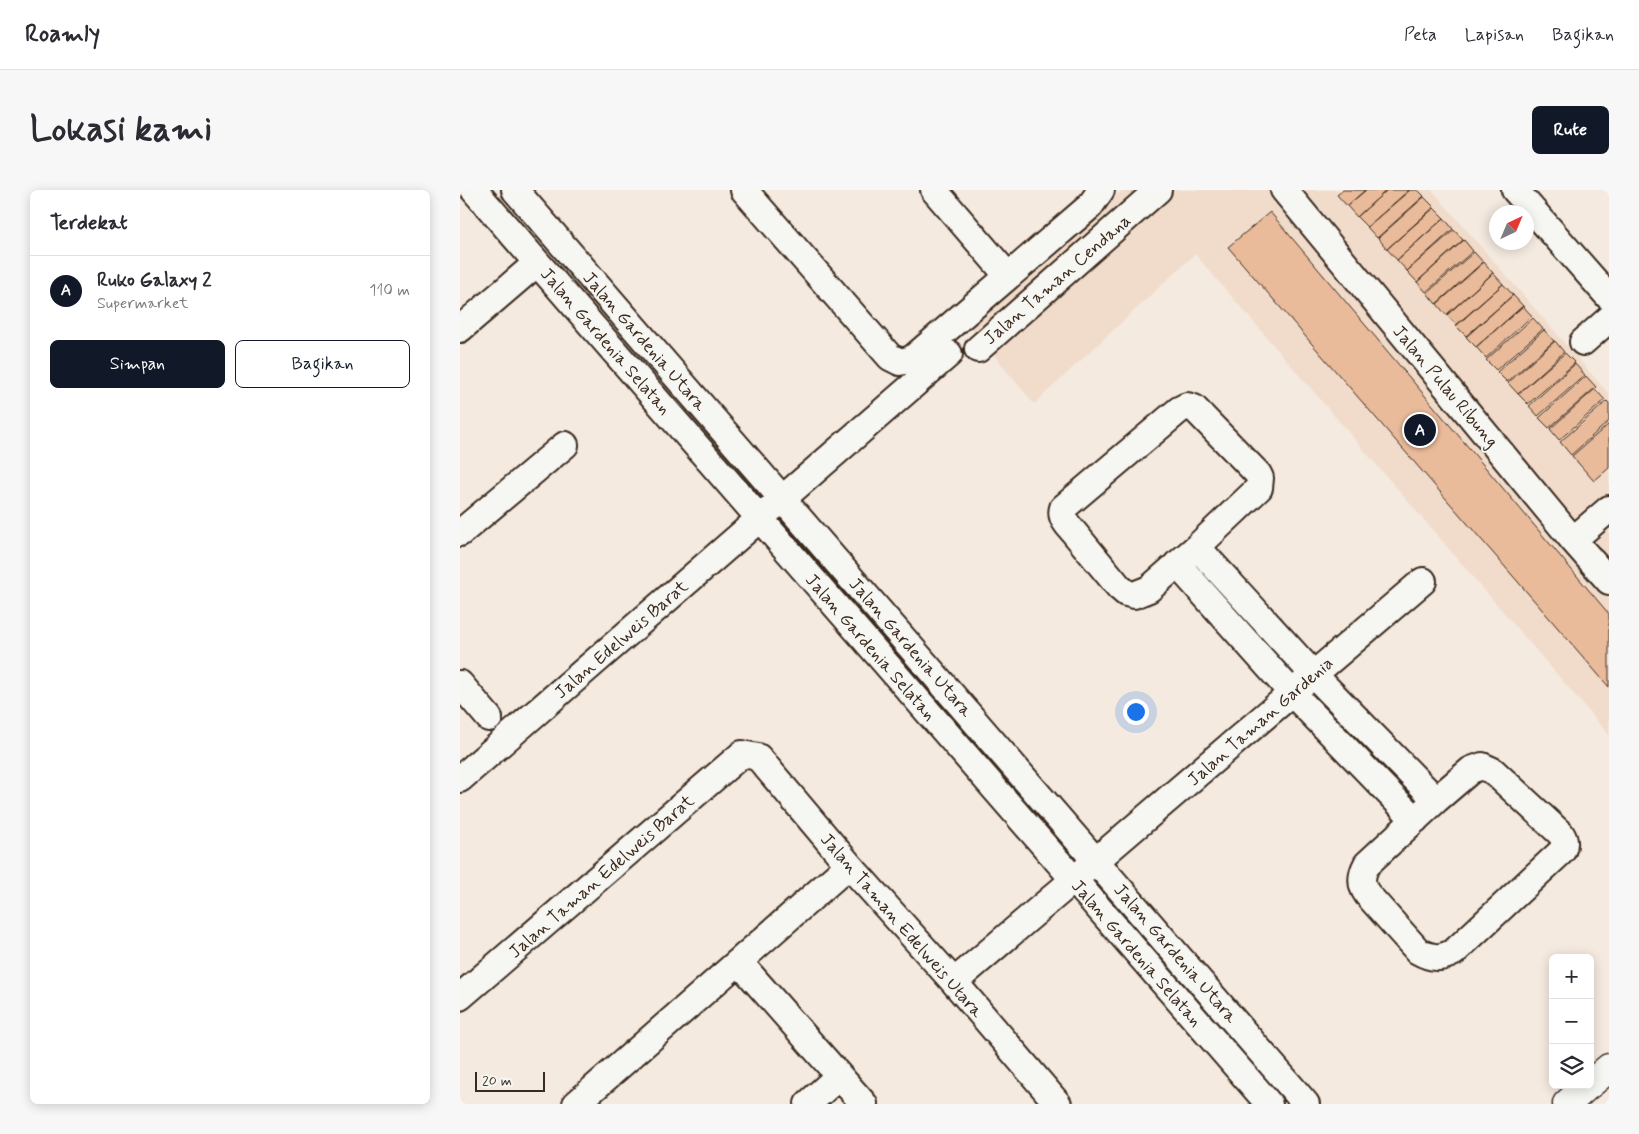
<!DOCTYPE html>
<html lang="id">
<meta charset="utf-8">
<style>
:root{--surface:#fff;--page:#f7f7f7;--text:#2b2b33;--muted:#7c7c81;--line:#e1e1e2;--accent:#111827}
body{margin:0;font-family:Mynerve,sans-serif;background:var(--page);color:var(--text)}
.controls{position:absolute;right:15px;bottom:15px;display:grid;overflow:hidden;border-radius:8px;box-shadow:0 2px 12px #0003}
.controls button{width:45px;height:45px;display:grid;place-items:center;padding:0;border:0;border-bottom:1px solid var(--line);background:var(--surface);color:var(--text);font:25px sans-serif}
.compass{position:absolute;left:1029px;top:15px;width:45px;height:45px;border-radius:50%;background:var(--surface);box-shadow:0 2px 12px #0003;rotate:44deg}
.scale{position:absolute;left:15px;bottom:12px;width:70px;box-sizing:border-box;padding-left:5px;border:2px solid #3b2a1e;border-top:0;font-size:14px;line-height:18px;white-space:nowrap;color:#3b2a1e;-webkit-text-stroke:4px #f6f6f2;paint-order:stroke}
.you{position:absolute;left:675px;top:521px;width:18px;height:18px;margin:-12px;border:4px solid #fff;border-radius:50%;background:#1a73e8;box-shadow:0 0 0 8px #1a73e833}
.badge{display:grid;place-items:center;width:32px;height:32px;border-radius:50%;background:var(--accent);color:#fff;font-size:16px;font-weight:700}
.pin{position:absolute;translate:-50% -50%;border:2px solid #fff;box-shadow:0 1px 5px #0006}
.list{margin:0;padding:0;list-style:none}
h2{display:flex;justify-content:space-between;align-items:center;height:65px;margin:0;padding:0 20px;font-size:21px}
h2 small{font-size:16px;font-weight:400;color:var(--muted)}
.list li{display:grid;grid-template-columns:32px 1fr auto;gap:15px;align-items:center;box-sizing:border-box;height:70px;padding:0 20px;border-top:1px solid var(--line)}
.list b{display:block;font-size:19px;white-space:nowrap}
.list p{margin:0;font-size:16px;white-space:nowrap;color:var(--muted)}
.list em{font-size:16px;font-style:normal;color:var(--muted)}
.actions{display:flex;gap:10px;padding:15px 20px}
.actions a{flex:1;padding:11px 0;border:1px solid var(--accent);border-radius:8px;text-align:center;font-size:18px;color:var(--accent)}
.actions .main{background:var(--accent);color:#fff}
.icon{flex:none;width:28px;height:28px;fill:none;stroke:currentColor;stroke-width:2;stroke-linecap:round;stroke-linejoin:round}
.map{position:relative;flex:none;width:1149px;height:914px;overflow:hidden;border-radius:8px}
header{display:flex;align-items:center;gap:30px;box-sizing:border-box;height:70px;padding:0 25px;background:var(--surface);border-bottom:1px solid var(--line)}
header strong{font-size:24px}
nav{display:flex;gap:28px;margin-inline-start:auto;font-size:18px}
.intro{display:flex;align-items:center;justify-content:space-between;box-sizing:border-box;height:120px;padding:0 30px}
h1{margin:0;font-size:35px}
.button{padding:12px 22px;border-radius:8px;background:var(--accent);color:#fff;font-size:18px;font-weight:700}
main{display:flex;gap:30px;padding:0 30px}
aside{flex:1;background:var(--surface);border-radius:8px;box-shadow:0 2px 12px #0003}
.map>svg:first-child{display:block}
.built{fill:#f1dccb}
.building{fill:#eabb9a;stroke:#3b2a1e}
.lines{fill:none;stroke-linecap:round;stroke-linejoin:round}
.street-casing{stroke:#3b2a1e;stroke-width:30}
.secondary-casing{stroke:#3b2a1e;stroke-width:31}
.street{stroke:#f6f6f2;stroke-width:26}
.secondary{stroke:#f6f6f2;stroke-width:28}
.labels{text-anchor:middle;stroke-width:4;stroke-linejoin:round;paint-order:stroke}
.street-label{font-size:18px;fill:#3b2a1e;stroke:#f6f6f2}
</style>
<header>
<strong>Roamly</strong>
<nav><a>Peta</a><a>Lapisan</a><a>Bagikan</a></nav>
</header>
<div class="intro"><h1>Lokasi kami</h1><a class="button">Rute</a></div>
<main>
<aside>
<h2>Terdekat<small></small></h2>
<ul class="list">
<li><span class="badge">A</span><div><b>Ruko Galaxy 2</b><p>Supermarket</p></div><em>110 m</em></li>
</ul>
<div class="actions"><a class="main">Simpan</a><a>Bagikan</a></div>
</aside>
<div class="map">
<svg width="1149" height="914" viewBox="0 0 1149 914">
<rect width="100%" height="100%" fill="#f4eae0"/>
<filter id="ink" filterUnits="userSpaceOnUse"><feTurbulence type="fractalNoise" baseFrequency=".02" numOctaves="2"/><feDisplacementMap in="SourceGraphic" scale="10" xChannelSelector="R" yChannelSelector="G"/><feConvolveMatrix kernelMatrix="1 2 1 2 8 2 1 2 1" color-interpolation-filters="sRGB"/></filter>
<g filter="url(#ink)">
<path class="built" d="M663,0h309l175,202 2,-1v344l-414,-481 -161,150 -65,-79z"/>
<path class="building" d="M883,0h22l-18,16 -10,-11z
M906,0h21l-30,27 -10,-11z
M927,0h22l-42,37 -10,-10z
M950,0h8l6,6 -47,42 -10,-11z
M964,7l10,10 -47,42 -9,-11z
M974,18l10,10 -47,42 -10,-11z
M810,22l339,402v73l-381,-440z
M984,28l9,11 -46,42 -10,-11z
M994,40l9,10 -46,42 -10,-11z
M1004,50l9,11 -47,41 -9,-10z
M1014,62l9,10 -47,42 -9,-11z
M1024,72l9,11 -47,42 -9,-11z
M1033,83l10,11 -47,41 -9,-10z
M1043,94l10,11 -47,41 -10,-10z
M1053,105l10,11 -47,41 -10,-10z
M1063,116l9,10 -46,42 -10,-11z
M1073,128l10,11 -47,41 -10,-10z
M1084,140l10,11 -47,41 -10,-10z
M1095,151l9,11 -46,42 -10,-11z
M1105,163l10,10 -47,41 -10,-10z
M1115,174l10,11 -47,41 -9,-10z
M1126,186l10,11 -47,41 -10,-10z
M1135,199l10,11 -46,40 -9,-11z
M1147,211l2,2v18l-38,34 -11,-13z
M1149,234v44l-15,13 -22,-25z"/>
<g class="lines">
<g class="street-casing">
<path id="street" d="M14,0l795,914
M55,0l791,914
M284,0l146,167 10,5 12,-3 178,-153 11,-16
M474,0l74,86
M824,0l289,350 36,41
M1055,0l94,107
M0,139l77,-66
M1123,152l26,-23
M518,159l180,-159
M727,216l7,2 64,66 2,4 -1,10 -62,59 -48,42 -15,6 -8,-2 -7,-6 -52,-63c-4,-5 -6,-10 -4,-16l116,-98z
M0,343l105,-88
M1113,350l36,-31
M737,357l117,128 122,125
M717,374l115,129 123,127
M0,494l29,34
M1022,576l11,5 68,63c4,6 4,11 1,17l-108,101c-13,7 -22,7 -36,-1l-51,-57c-7,-10 -6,-19 0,-30l69,-64 35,-30z
M0,589l489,-425
M279,772l125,142
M494,792l469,-401
M0,807l282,-243 16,3 91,108 105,117 104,122
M116,914l273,-239
M348,914l31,-28"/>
</g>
<g class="secondary-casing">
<path id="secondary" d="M1130,894l19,-16
M1107,914l21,-19"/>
</g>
<use href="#street" class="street"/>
<use href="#secondary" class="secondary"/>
</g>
</g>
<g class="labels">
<g class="street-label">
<text transform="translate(597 89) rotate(-41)" y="6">Jalan Taman Cendana</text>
<text transform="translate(146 151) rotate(49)" y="6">Jalan Gardenia Selatan</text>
<text transform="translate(185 151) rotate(49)" y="6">Jalan Gardenia Utara</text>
<text transform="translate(986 196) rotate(50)" y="6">Jalan Pulau Ribung</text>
<text transform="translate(161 449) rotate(-41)" y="6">Jalan Edelweis Barat</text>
<text transform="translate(411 457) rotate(49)" y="6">Jalan Gardenia Selatan</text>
<text transform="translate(451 457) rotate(49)" y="6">Jalan Gardenia Utara</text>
<text transform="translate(800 531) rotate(-41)" y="6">Jalan Taman Gardenia</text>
<text transform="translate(141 686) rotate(-41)" y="6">Jalan Taman Edelweis Barat</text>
<text transform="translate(442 735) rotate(49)" y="6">Jalan Taman Edelweis Utara</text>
<text transform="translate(677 763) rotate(49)" y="6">Jalan Gardenia Selatan</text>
<text transform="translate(716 763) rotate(49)" y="6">Jalan Gardenia Utara</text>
</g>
</g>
</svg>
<div class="controls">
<button>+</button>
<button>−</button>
<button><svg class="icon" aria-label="layers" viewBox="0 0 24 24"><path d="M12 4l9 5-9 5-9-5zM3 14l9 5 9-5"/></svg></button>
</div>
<svg class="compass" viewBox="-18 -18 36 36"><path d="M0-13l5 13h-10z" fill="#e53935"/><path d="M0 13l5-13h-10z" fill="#7c7c81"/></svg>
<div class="scale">20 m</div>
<div class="you"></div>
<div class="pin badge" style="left:960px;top:240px">A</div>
</div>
</main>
